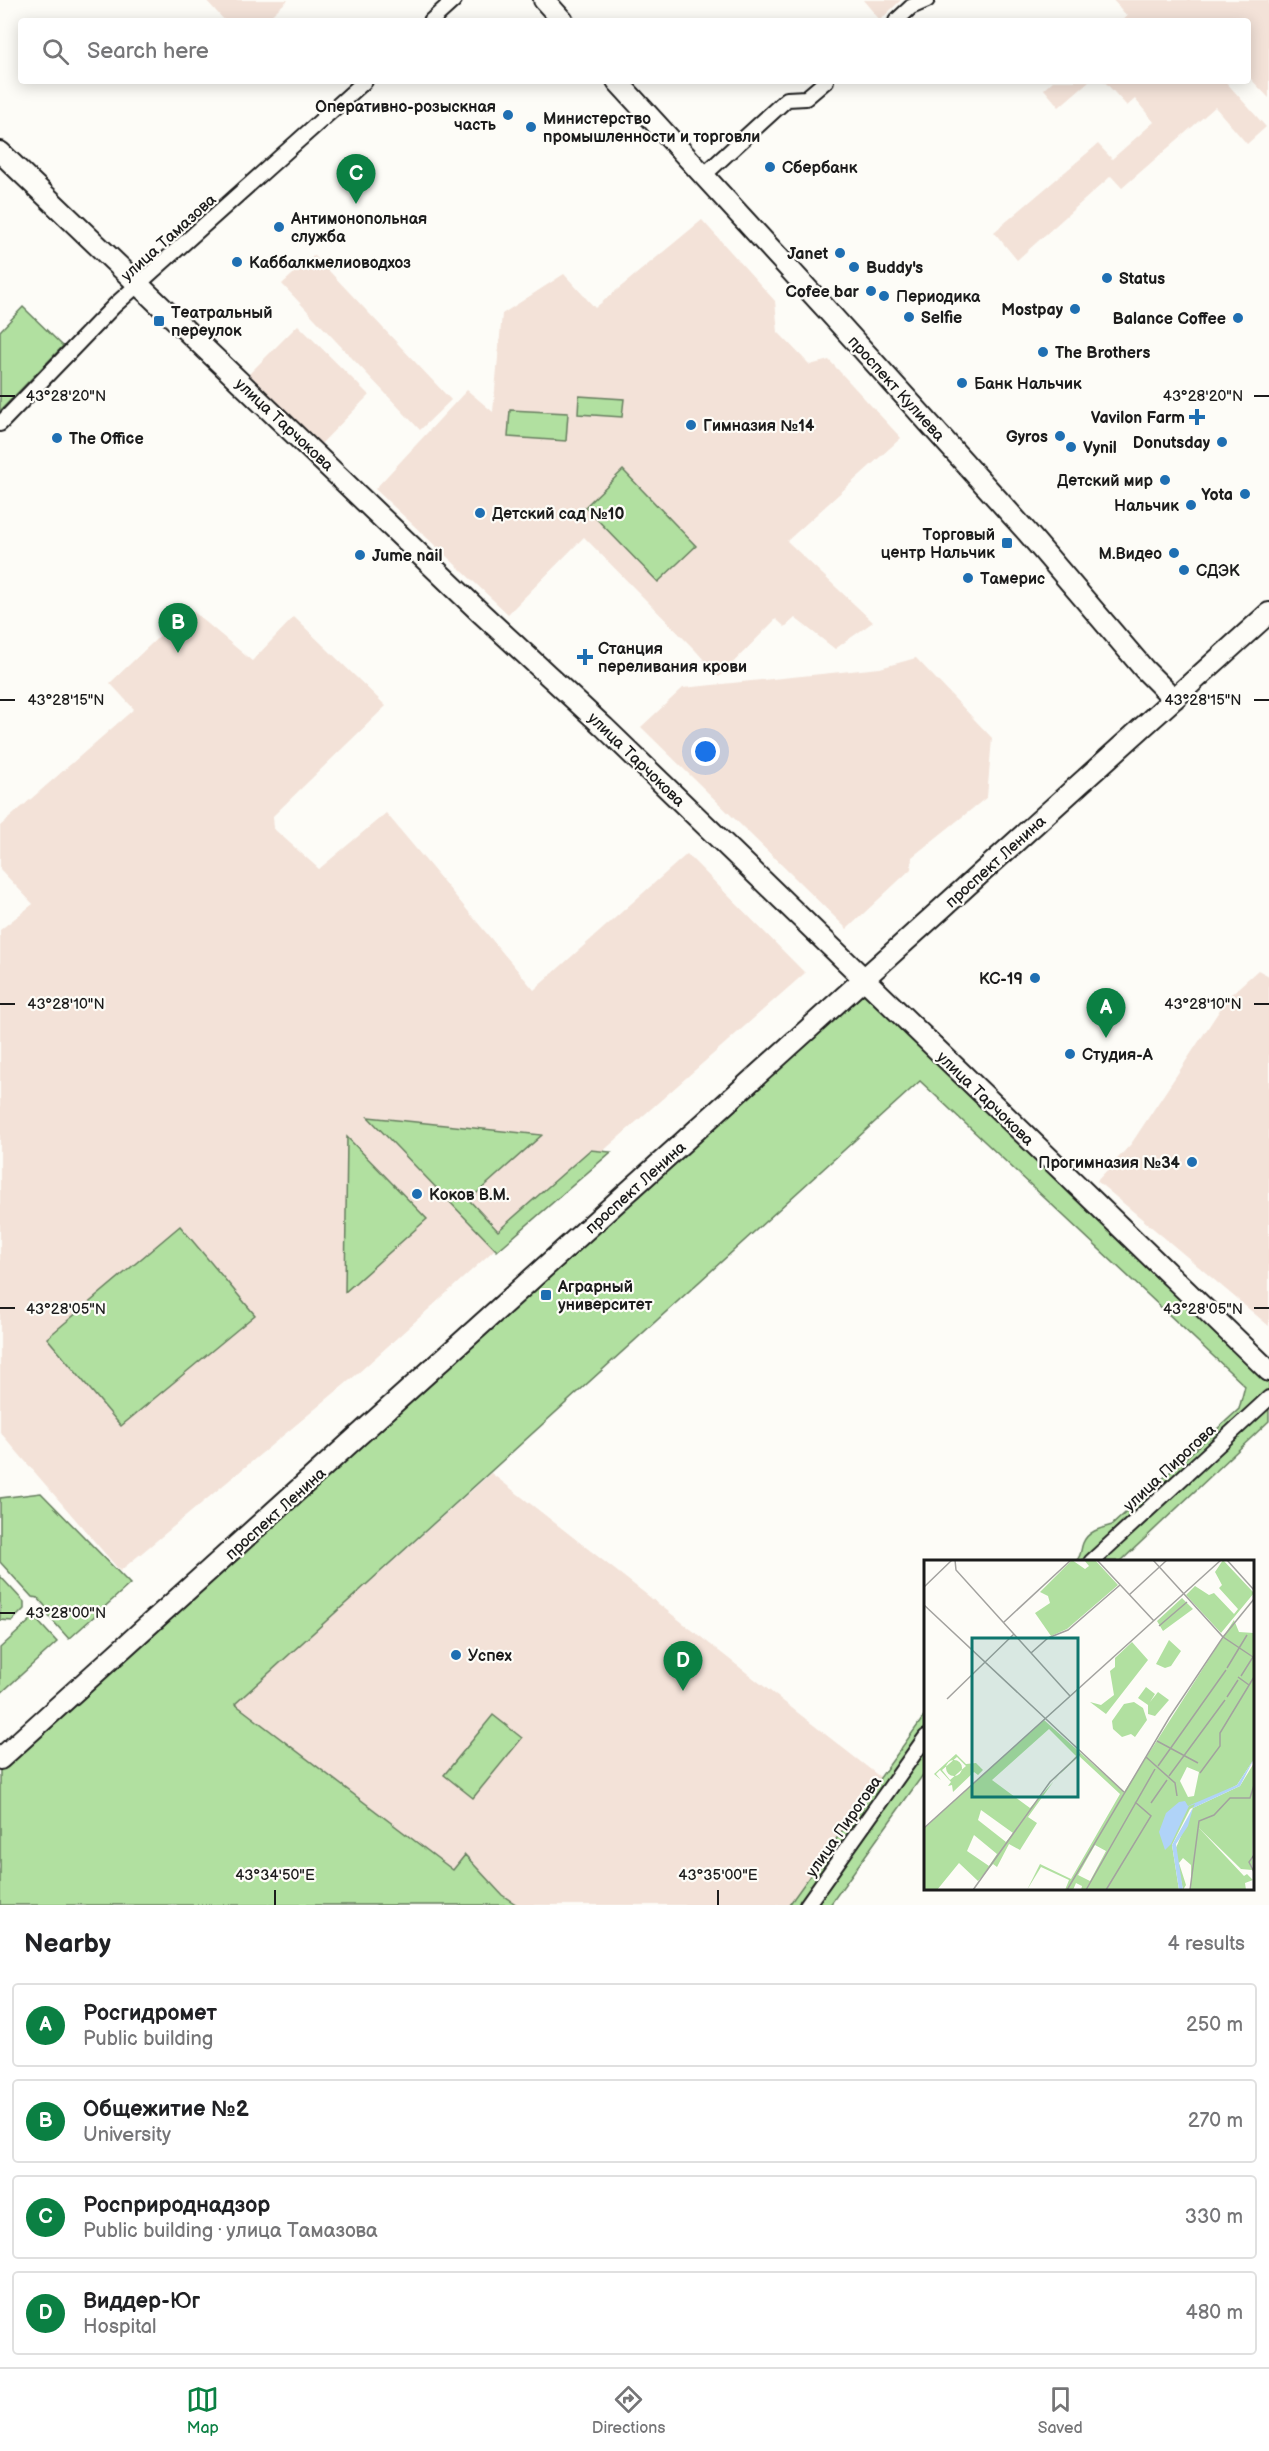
<!DOCTYPE html>
<meta charset="utf-8">
<style>
:root{--surface:#fff;--page:#f2f2f2;--text:#202124;--muted:#757577;--line:#e0e0e0;--accent:#0b8043}
body{margin:0;font-family:"Balsamiq Sans",sans-serif;background:var(--page);color:var(--text)}
.you{position:absolute;left:706px;top:752px;width:21px;height:21px;margin:-15px;border:4px solid #fff;border-radius:50%;background:#1a73e8;box-shadow:0 0 0 9px #1a73e833}
.badge{display:grid;place-items:center;width:39px;height:39px;border-radius:50%;background:var(--accent);color:#fff;font-size:20px;font-weight:700}
.pin{position:absolute;translate:-50% -50px;filter:drop-shadow(0 2px 3px #0008)}
.pin::after{content:'';position:absolute;top:32px;width:21px;height:18px;background:inherit;clip-path:polygon(0 0,100% 0,50% 100%)}
.list{margin:0;padding:0;list-style:none}
h2{display:flex;justify-content:space-between;align-items:center;height:78px;margin:0;padding:0 24px;font-size:26px}
h2 small{font-size:20px;font-weight:400;color:var(--muted)}
.list li{display:grid;grid-template-columns:39px 1fr auto;gap:18px;align-items:center;box-sizing:border-box;height:84px;margin:0 12px 12px;padding:0 12px;border:2px solid var(--line);border-radius:6px}
.list b{display:block;font-size:22px;white-space:nowrap}
.list p{margin:0;font-size:20px;white-space:nowrap;color:var(--muted)}
.list em{font-size:20px;font-style:normal;color:var(--muted)}
.icon{flex:none;width:33px;height:33px;fill:none;stroke:currentColor;stroke-width:2;stroke-linecap:round;stroke-linejoin:round}
.map{position:relative;flex:none;width:1269px;height:1905px;overflow:hidden}
.search{position:absolute;background:var(--surface);box-shadow:0 3px 15px #0003;left:18px;right:18px;top:18px;height:66px;display:flex;align-items:center;gap:15px;box-sizing:border-box;padding:0 21px;border-radius:6px;color:var(--muted);font-size:22px}
.sheet{height:462px;background:var(--surface)}
nav{display:flex;justify-content:space-around;align-items:center;box-sizing:border-box;height:84px;border-top:2px solid var(--line);background:var(--surface);font-size:16px;color:var(--muted)}
nav a{display:grid;justify-items:center;gap:3px}
nav .on{color:var(--accent)}
.map>svg:first-child{display:block}
.built{fill:#f3e2d8}
.green{fill:#b1e0a0;stroke:#667e5e;stroke-width:1.5}
.lines{fill:none;stroke-linecap:round;stroke-linejoin:round}
.street-casing{stroke:#1c1c1c;stroke-width:18}
.secondary-casing{stroke:#1c1c1c;stroke-width:24}
.street{stroke:#fdfcf7;stroke-width:14}
.secondary{stroke:#fdfcf7;stroke-width:20}
.ticks{fill:none;stroke:#1c1c1c;stroke-width:2}
.poi-dot{fill:#1f6fb2;stroke:#fdfcf7;stroke-width:2}
.labels{text-anchor:middle;stroke-width:4.5;stroke-linejoin:round;paint-order:stroke}
.poi-label{font-size:16px;font-weight:bold;fill:#1c1c1c;stroke:#fdfcf7;text-anchor:start}
.street-label{font-size:16px;fill:#1c1c1c;stroke:#fdfcf7}
.inset-road{fill:none;stroke:#a3a29f;stroke-width:1.5}
.view{fill:#0f766e;fill-opacity:0.15;stroke:#0f766e;stroke-width:3}
.inset-edge{fill:none;stroke:#1c1c1c;stroke-width:3}
.ticks-label{font-size:15px;text-anchor:middle;fill:#1c1c1c;stroke:#fdfcf7;stroke-width:4.5;stroke-linejoin:round;paint-order:stroke}
</style>
<div class="map">
<svg width="1269" height="1905" viewBox="0 0 1269 1905">
<rect width="100%" height="100%" fill="#fdfcf7"/>
<filter id="ink" filterUnits="userSpaceOnUse"><feTurbulence type="fractalNoise" baseFrequency=".0167" numOctaves="2"/><feDisplacementMap in="SourceGraphic" scale="12" xChannelSelector="R" yChannelSelector="G"/><feConvolveMatrix kernelMatrix="1 2 1 2 8 2 1 2 1" color-interpolation-filters="sRGB"/></filter>
<g filter="url(#ink)">
<path class="built" d="M206,0h82l-23,21h-40z
M863,0h38l-21,20z
M1113,0h156v98l-21,-22v-55h-126l5,-5z
M1053,81h36l-30,26 -15,-18z
M1104,81h121l41,46 -19,17 -32,-37 -93,81 -11,-12 -94,84 -23,-28 104,-88 14,15 42,-37 -19,-23 -8,7z
M702,220l73,81 3,31 32,33 19,-5 72,78 -114,103 86,81 -38,27 -40,-31 -10,9 -9,-8 -57,58 -23,-26 -112,-114 -76,77 -133,-125 92,-99 26,22 9,-98 62,-40 31,34z
M314,255l137,145 -31,30 -138,-146z
M298,325l71,70 -52,53 -72,-70z
M189,608l63,53 42,-44 92,89 -113,110 1,13 45,40 67,-56 148,177 153,-136 118,119 -195,172 -254,230 -236,196 -120,-139v-502l33,-26 -33,-35v-43l134,-117 -24,-26z
M916,658l76,80 -5,59 -75,60 -1,12 -64,60 -206,-202 42,-39 197,-20z
M1258,970l11,6v350l-172,-145 34,-37 98,-148z
M491,1473l389,304 -91,128h-272l-15,-10 -37,-39 -12,14 -218,-166z"/>
<path class="green" d="M23,307l40,39 -63,65v-80z
M579,396l45,3 -2,18 -44,-3z
M510,410l58,3 -2,28 -58,-4z
M623,470l73,76 -38,36 -73,-75z
M864,979l405,392v50l-148,140h-45c6,-5 4,-11 7,-18 5,-12 18,-15 29,-18l127,-116 6,-23 -325,-305 -685,623 218,166 12,-15 37,40 15,10h-517v-145z
M368,1117l174,18 -73,65 29,31 92,-81 21,2 -114,99z
M347,1137l80,82 -82,73z
M180,1226l75,89 -134,111 -74,-88z
M41,1493l89,91 -61,55 -24,-27v-6l-7,-8 -6,-1 -32,-35v-64z
M0,1576l24,26v7l-12,12 -12,-1z
M34,1617l23,25 -57,52v-46z
M493,1715l29,23 -49,60 -29,-23z
M925,1715v57l-95,133h-41z"/>
<g class="lines">
<g class="street-casing">
<path id="street" d="M431,21l23,-21
M896,21l15,-14 16,-7
M704,175l83,-76 19,-1 20,-17
M0,424l115,-119 250,-224
M1091,1562l178,-164
M807,1905l119,-168"/>
</g>
<g class="secondary-casing">
<path id="secondary" d="M544,0l19,21
M617,81l210,229 200,222 117,137 30,30
M0,152l482,462 122,113 665,644
M0,1759l1269,-1146"/>
</g>
<use href="#street" class="street"/>
<use href="#secondary" class="secondary"/>
</g>
</g>
<path class="ticks" d="M0,396h15M1254,396h15M0,700h15M1254,700h15M0,1004h15M1254,1004h15M0,1308h15M1254,1308h15M0,1613h15M275,1890v15M718,1890v15"/>
<g class="poi-dot">
<circle cx="508" cy="115" r="6"/>
<circle cx="531" cy="127" r="6"/>
<circle cx="770" cy="167" r="6"/>
<circle cx="279" cy="227" r="6"/>
<circle cx="840" cy="253" r="6"/>
<circle cx="237" cy="262" r="6"/>
<circle cx="854" cy="267" r="6"/>
<circle cx="1107" cy="278" r="6"/>
<circle cx="871" cy="291" r="6"/>
<circle cx="884" cy="296" r="6"/>
<circle cx="1075" cy="309" r="6"/>
<circle cx="909" cy="317" r="6"/>
<circle cx="1238" cy="318" r="6"/>
<rect x="153" y="315" width="12" height="12" rx="3"/>
<circle cx="1043" cy="352" r="6"/>
<circle cx="962" cy="383" r="6"/>
<path d="M1194 408h6v6h6v6h-6v6h-6v-6h-6v-6h6z"/>
<circle cx="691" cy="425" r="6"/>
<circle cx="1060" cy="436" r="6"/>
<circle cx="57" cy="438" r="6"/>
<circle cx="1222" cy="442" r="6"/>
<circle cx="1071" cy="447" r="6"/>
<circle cx="1165" cy="480" r="6"/>
<circle cx="1245" cy="494" r="6"/>
<circle cx="1191" cy="505" r="6"/>
<circle cx="480" cy="513" r="6"/>
<rect x="1001" y="537" width="12" height="12" rx="3"/>
<circle cx="1174" cy="553" r="6"/>
<circle cx="360" cy="555" r="6"/>
<circle cx="1184" cy="570" r="6"/>
<circle cx="968" cy="578" r="6"/>
<path d="M582 648h6v6h6v6h-6v6h-6v-6h-6v-6h6z"/>
<circle cx="1035" cy="978" r="6"/>
<circle cx="1070" cy="1054" r="6"/>
<circle cx="1192" cy="1162" r="6"/>
<circle cx="417" cy="1194" r="6"/>
<rect x="540" y="1289" width="12" height="12" rx="3"/>
<circle cx="456" cy="1655" r="6"/>
</g>
<g class="labels">
<g class="poi-label">
<text x="496" y="112" text-anchor="end">Оперативно-розыскная<tspan x="496" dy="18">часть</tspan></text>
<text x="543" y="124">Министерство<tspan x="543" dy="18">промышленности и торговли</tspan></text>
<text x="782" y="173">Сбербанк</text>
<text x="291" y="224">Антимонопольная<tspan x="291" dy="18">служба</tspan></text>
<text x="828" y="259" text-anchor="end">Janet</text>
<text x="249" y="268">Каббалкмелиоводхоз</text>
<text x="866" y="273">Buddy's</text>
<text x="1119" y="284">Status</text>
<text x="859" y="297" text-anchor="end">Cofee bar</text>
<text x="896" y="302">Периодика</text>
<text x="1063" y="315" text-anchor="end">Mostpay</text>
<text x="171" y="318">Театральный<tspan x="171" dy="18">переулок</tspan></text>
<text x="921" y="323">Selfie</text>
<text x="1226" y="324" text-anchor="end">Balance Coffee</text>
<text x="1055" y="358">The Brothers</text>
<text x="974" y="389">Банк Нальчик</text>
<text x="1185" y="423" text-anchor="end">Vavilon Farm</text>
<text x="703" y="431">Гимназия №14</text>
<text x="1048" y="442" text-anchor="end">Gyros</text>
<text x="69" y="444">The Office</text>
<text x="1210" y="448" text-anchor="end">Donutsday</text>
<text x="1083" y="453">Vynil</text>
<text x="1153" y="486" text-anchor="end">Детский мир</text>
<text x="1233" y="500" text-anchor="end">Yota</text>
<text x="1179" y="511" text-anchor="end">Нальчик</text>
<text x="492" y="519">Детский сад №10</text>
<text x="995" y="540" text-anchor="end">Торговый<tspan x="995" dy="18">центр Нальчик</tspan></text>
<text x="1162" y="559" text-anchor="end">М.Видео</text>
<text x="372" y="561">Jume nail</text>
<text x="1196" y="576">СДЭК</text>
<text x="980" y="584">Тамерис</text>
<text x="598" y="654">Станция<tspan x="598" dy="18">переливания крови</tspan></text>
<text x="1023" y="984" text-anchor="end">КС-19</text>
<text x="1082" y="1060">Студия-А</text>
<text x="1180" y="1168" text-anchor="end">Прогимназия №34</text>
<text x="429" y="1200">Коков В.М.</text>
<text x="558" y="1292">Аграрный<tspan x="558" dy="18">университет</tspan></text>
<text x="468" y="1661">Успех</text>
</g>
<g class="street-label">
<text transform="translate(168 237) rotate(-42)" y="6">улица Тамазова</text>
<text transform="translate(897 388) rotate(48)" y="6">проспект Кулиева</text>
<text transform="translate(285 424) rotate(43)" y="6">улица Тарчокова</text>
<text transform="translate(637 759) rotate(44)" y="6">улица Тарчокова</text>
<text transform="translate(995 861) rotate(-42)" y="6">проспект Ленина</text>
<text transform="translate(986 1098) rotate(44)" y="6">улица Тарчокова</text>
<text transform="translate(635 1187) rotate(-42)" y="6">проспект Ленина</text>
<text transform="translate(1169 1467) rotate(-43)" y="6">улица Пирогова</text>
<text transform="translate(275 1513) rotate(-42)" y="6">проспект Ленина</text>
<text transform="translate(843 1826) rotate(-55)" y="6">улица Пирогова</text>
</g>
</g>
<g transform="translate(924 1560)">
<rect width="330" height="330" fill="#fdfcf7"/>
<path d="M148,0l13,9 4,-3 -5,-6h11l23,25 -51,44 -16,7 -16,-23 15,-10 -2,-7 -8,-4zM299,0l31,33 -33,40 -35,-38 9,-9 14,9 5,-2 20,21 4,-5 -19,-21 3,-3 -7,-13zM258,38l11,11 -30,22 -6,-10zM310,60l5,12 15,1v126l-17,26 -47,24 -18,36 7,45h-98l1,-4 -6,-3 -3,7h-8l4,-10 -28,-13 -14,23 13,-26 31,15 49,-85 -41,-38 -23,22 -28,39 9,6 -17,27 -11,-6 -12,23 -4,-3 -15,17 -19,-18 -22,27h-13v-62l120,-108 80,72zM125,169l27,27 -46,52 -38,-28zM263,207l12,5 -5,24 -6,1 -8,-16zM57,250l32,23 -7,9 -28,-22zM50,275l23,19 -8,12 -22,-15zM171,285l11,6 -16,30 -12,-6zM245,80l12,11 -10,15 -6,2 -9,-4zM208,82l16,18 -42,54 -16,-12 11,3 13,-10 -4,-24 5,-4v-9zM222,127l9,7 -5,8 8,-10 11,8 -14,16 -7,-2v-9l-10,-7zM210,142l9,6 4,12 -12,17 -4,-3 -9,3 -9,-8 -1,-8 12,-17zM32,194l10,10 10,-1 7,7 -5,5 -4,-3 -21,20 -1,-7 -4,1 3,-4 -11,-12 -4,4 5,6 -7,-6zM33,197l9,9 -16,14 -8,-10zM22 208a8 8 0 1 1 16 0a8 8 0 1 1-16 0ZM330,203l-2,107 -11,-1 -43,-42 46,49 3,-2 6,6 -8,3 1,7h-55v-25l-8,-7 -4,5 7,22 -3,5 -8,-40 18,-42 47,-22z" fill="#b1e0a0" fill-rule="evenodd"/>
<path d="M330,199l-14,27 -47,22 -5,18 -12,18 7,46h-4l-7,-45 23,-41 -6,2 -18,38 -6,6 -6,-18 7,-19 13,-11 6,-1 3,5 49,-21z" fill="#b0d3f8"/>
<path class="inset-road" d="M31,0l1,10 114,126M173,0l57,61M229,0l31,34M303,0l27,30M0,27l28,-27M260,34l39,43 31,-38M205,35l38,-35M0,45l200,187M80,62l67,-62M235,66l28,-24M107,93l17,-15 20,-8 52,-45M303,108l20,-33M317,116l12,-19M318,120l-4,-3 11,8M303,137l11,-17M23,139l67,-65M233,181l41,22M222,197l29,26 2,13M234,206l68,-96M276,213l20,-27v-13l34,-56M245,216l56,-76M227,243l16,-23M0,268l297,-268M330,295l-5,7 5,10M49,330l77,-108 30,-28M143,330l102,-172 54,-81 30,20M162,330l69,-121M182,330l45,-74 -16,-14M266,330l9,-69 15,-6 16,-17h20l4,-13"/>
<path class="view" d="M48,78h106v159h-106z"/>
<rect width="330" height="330" class="inset-edge"/>
</g>
<g class="ticks-label">
<text x="66" y="401">43°28'20"N</text>
<text x="1203" y="401">43°28'20"N</text>
<text x="66" y="705">43°28'15"N</text>
<text x="1203" y="705">43°28'15"N</text>
<text x="66" y="1009">43°28'10"N</text>
<text x="1203" y="1009">43°28'10"N</text>
<text x="66" y="1314">43°28'05"N</text>
<text x="1203" y="1314">43°28'05"N</text>
<text x="66" y="1618">43°28'00"N</text>
<text x="275" y="1880">43°34'50"E</text>
<text x="718" y="1880">43°35'00"E</text>
</g>
</svg>
<div class="you"></div>
<div class="pin badge" style="left:1106px;top:1038px">A</div>
<div class="pin badge" style="left:178px;top:653px">B</div>
<div class="pin badge" style="left:356px;top:204px">C</div>
<div class="pin badge" style="left:683px;top:1691px">D</div>
<div class="search"><svg class="icon" aria-label="search" viewBox="0 0 24 24"><circle cx="10" cy="10" r="6"/><path d="M15 15l6 6"/></svg>Search here</div>
</div>
<section class="sheet">
<h2>Nearby<small>4 results</small></h2>
<ul class="list">
<li><span class="badge">A</span><div><b>Росгидромет</b><p>Public building</p></div><em>250 m</em></li>
<li><span class="badge">B</span><div><b>Общежитие №2</b><p>University</p></div><em>270 m</em></li>
<li><span class="badge">C</span><div><b>Росприроднадзор</b><p>Public building · улица Тамазова</p></div><em>330 m</em></li>
<li><span class="badge">D</span><div><b>Виддер-Юг</b><p>Hospital</p></div><em>480 m</em></li>
</ul>
</section>
<nav>
<a class="on"><svg class="icon" aria-label="map" viewBox="0 0 24 24"><path d="M3 6l6-2 6 2 6-2v14l-6 2-6-2-6 2zM9 4v14M15 6v14"/></svg>Map</a>
<a><svg class="icon" aria-label="directions" viewBox="0 0 24 24"><path d="M12 3l9 9-9 9-9-9zM9 14v-3h6M13 9l2 2-2 2"/></svg>Directions</a>
<a><svg class="icon" aria-label="saved" viewBox="0 0 24 24"><path d="M7 4h10v16l-5-4-5 4z"/></svg>Saved</a>
</nav>
